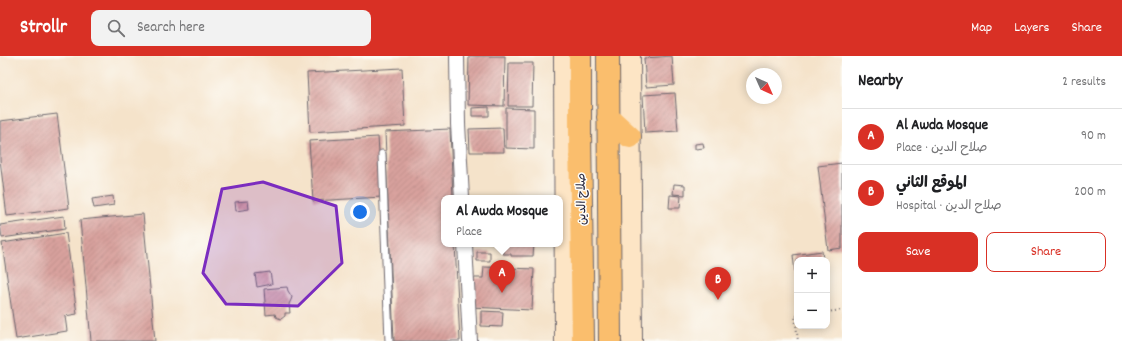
<!DOCTYPE html>
<meta charset="utf-8">
<style>
:root{--surface:#fff;--page:#f2f2f2;--text:#202124;--muted:#757577;--line:#e0e0e0;--accent:#d93025}
body{margin:0;font-family:Dekko,"Playpen Sans Arabic",sans-serif;background:var(--page);color:var(--text)}
.controls{position:absolute;right:12px;bottom:12px;display:grid;overflow:hidden;border-radius:8px;box-shadow:0 2px 10px #0003}
.controls button{width:36px;height:36px;display:grid;place-items:center;padding:0;border:0;border-bottom:1px solid var(--line);background:var(--surface);color:var(--text);font:20px sans-serif}
.compass{position:absolute;left:746px;top:12px;width:36px;height:36px;border-radius:50%;background:var(--surface);box-shadow:0 2px 10px #0003;rotate:135deg}
.you{position:absolute;left:360px;top:156px;width:14px;height:14px;margin:-10px;border:3px solid #fff;border-radius:50%;background:#1a73e8;box-shadow:0 0 0 6px #1a73e833}
.badge{display:grid;place-items:center;width:26px;height:26px;border-radius:50%;background:var(--accent);color:#fff;font-size:13px;font-weight:700}
.pin{position:absolute;translate:-50% -33px;filter:drop-shadow(0 1px 2px #0008)}
.pin::after{content:'';position:absolute;top:21px;width:14px;height:12px;background:inherit;clip-path:polygon(0 0,100% 0,50% 100%)}
.popup{position:absolute;left:441px;top:139px;width:122px;height:52px;box-sizing:border-box;display:grid;place-content:center;border-radius:8px;background:var(--surface);filter:drop-shadow(0 1px 3px #0005);font-size:13px;white-space:nowrap;color:var(--muted)}
.popup b{font-size:15px;color:var(--text)}
.popup::after{content:'';position:absolute;left:50%;top:100%;margin-left:-8px;border:8px solid transparent;border-top-color:var(--surface)}
.list{margin:0;padding:0;list-style:none}
h2{display:flex;justify-content:space-between;align-items:center;height:52px;margin:0;padding:0 16px;font-size:17px}
h2 small{font-size:13px;font-weight:400;color:var(--muted)}
.list li{display:grid;grid-template-columns:26px 1fr auto;gap:12px;align-items:center;box-sizing:border-box;height:56px;padding:0 16px;border-top:1px solid var(--line)}
.list b{display:block;font-size:15px;white-space:nowrap}
.list p{margin:0;font-size:13px;white-space:nowrap;color:var(--muted)}
.list em{font-size:13px;font-style:normal;color:var(--muted)}
.actions{display:flex;gap:8px;padding:12px 16px}
.actions a{flex:1;padding:9px 0;border:1px solid var(--accent);border-radius:8px;text-align:center;font-size:14px;color:var(--accent)}
.actions .main{background:var(--accent);color:#fff}
.icon{flex:none;width:22px;height:22px;fill:none;stroke:currentColor;stroke-width:2;stroke-linecap:round;stroke-linejoin:round}
.map{position:relative;flex:none;width:842px;height:285px;overflow:hidden}
header{display:flex;align-items:center;gap:24px;box-sizing:border-box;height:56px;padding:0 20px;background:var(--accent);color:#fff}
header strong{font-size:19px}
nav{display:flex;gap:22px;margin-inline-start:auto;font-size:14px}
.search{width:280px;height:36px;background:var(--page);display:flex;align-items:center;gap:10px;box-sizing:border-box;padding:0 14px;border-radius:8px;color:var(--muted);font-size:15px}
main{display:flex}
aside{flex:1;background:var(--surface)}
.map>svg:first-child{display:block}
.building{fill:url(#building-hatch)}
.lines{fill:none;stroke-linecap:round;stroke-linejoin:round}
.lane-casing{stroke:#6c666d;stroke-width:9}
.street-casing{stroke:#6c666d;stroke-width:16}
.secondary-casing{stroke:#6c666d;stroke-width:22}
.highway-casing{stroke:#6c666d;stroke-width:24}
.path{stroke:#6c666d;stroke-width:2;stroke-dasharray:1 3;stroke-linecap:butt}
.lane{stroke:#fff;stroke-width:7}
.street{stroke:#fff;stroke-width:14}
.secondary{stroke:#fde5c5;stroke-width:20}
.highway{stroke:#fabe6d;stroke-width:22}
.marked{fill:#7b2cbf;fill-opacity:0.2;stroke:#7b2cbf;stroke-width:3;stroke-linejoin:round}
.labels{text-anchor:middle;stroke-width:3;stroke-linejoin:round;paint-order:stroke}
.street-label{font-size:12px;fill:#22223b;stroke:#fdfcf7}
</style>
<header>
<strong>Strollr</strong>
<div class="search"><svg class="icon" aria-label="search" viewBox="0 0 24 24"><circle cx="10" cy="10" r="6"/><path d="M15 15l6 6"/></svg>Search here</div>
<nav><a>Map</a><a>Layers</a><a>Share</a></nav>
</header>
<main>
<div class="map">
<svg width="842" height="285" viewBox="0 0 842 285">
<defs>
<pattern id="building-hatch" width="6" height="6" patternUnits="userSpaceOnUse"><rect width="6" height="6" fill="#d9a29e"/><path d="M-1 1l2-2M0 6l6-6M5 7l2-2" fill="none" stroke="#b08482"/></pattern>
</defs>
<rect width="100%" height="100%" fill="#fdfcf7"/>
<filter id="ink" filterUnits="userSpaceOnUse"><feTurbulence type="fractalNoise" baseFrequency=".025" numOctaves="2"/><feDisplacementMap in="SourceGraphic" scale="8" xChannelSelector="R" yChannelSelector="G"/><feConvolveMatrix kernelMatrix="1 2 1 2 8 2 1 2 1" color-interpolation-filters="sRGB"/></filter>
<filter id="wash" filterUnits="userSpaceOnUse"><feTurbulence type="fractalNoise" baseFrequency=".012" numOctaves="4" result="noise"/><feDisplacementMap in="SourceGraphic" scale="16" xChannelSelector="R" yChannelSelector="G"/><feGaussianBlur stdDeviation="0.9" result="paint"/><feColorMatrix in="noise" values="0 0 0 0 0 0 0 0 0 0 0 0 0 0 0 0 0 1.4 0 .05"/><feComposite in="paint" operator="in"/></filter>
<g filter="url(#wash)">
<rect width="100%" height="100%" fill="#f5e3ca"/>
<g id="blocks">
<path class="building" d="M469,0h36l-1,50 -36,-1z
M672,0l2,29 -28,2 -2,-29z
M509,7h24l-1,43h-24z
M402,12l3,58 -95,6 -3,-59z
M675,37l3,38 -33,2 -2,-38z
M489,51v9h-17v-8z
M506,52l28,1v40l-28,-1z
M57,58l12,94 -62,8 -7,-56v-39z
M503,72l1,24h-34l-1,-23z
M450,73l3,69h-9v46h11l5,97h-66l-9,-209z
M378,81l4,60 -69,4 -4,-60z
M703,87l1,5 -9,1v-5z
M842,107v85l-14,2 -10,-84z
M674,128l11,1v10l-12,-1z
M670,139l11,1 -1,12h-11z
M113,140l1,9 -20,3 -2,-9z
M248,145l1,8 -13,2 -1,-9z
M143,158l12,127h-64l-11,-121z
M64,160l1,13 -63,9 -2,-13z
M66,177l11,81 -12,2 2,15 -51,8 -14,-96z
M503,188h31l-1,12h-22v-2h-8z
M822,195l1,9h-26v13h-2l-2,-18z
M477,196h13v9h-13z
M484,211l50,2 -2,41 -62,-3 1,-29h12z
M270,216l2,12 -15,3 -2,-13z
M287,231l1,4 4,6 -1,3 -2,4 1,9h-5v3l-4,3 -5,-2 -1,-3 -9,1 -2,-26z
M481,255l22,1 -1,15 -21,-1z"/>
</g>
</g>
<g filter="url(#ink)">
<use href="#blocks" fill-opacity="0" stroke="#6c666d" stroke-width="1"/>
<g class="lines">
<g class="lane-casing">
<path id="lane" d="M382,98l7,187"/>
</g>
<g class="street-casing">
<path id="street" d="M457,0l1,68 4,74
M465,188l5,97"/>
</g>
<g class="secondary-casing">
<path id="secondary" d="M564,0l1,285
M630,0l2,285"/>
</g>
<g class="highway-casing">
<path id="highway" d="M580,0v76l3,209
M608,0l2,285
M608,61l22,20"/>
</g>
<path class="path" d="M827,256l15,-2
M797,260h-2l3,25"/>
<use href="#lane" class="lane"/>
<use href="#street" class="street"/>
<use href="#secondary" class="secondary"/>
<use href="#highway" class="highway"/>
</g>
</g>
<path class="marked" d="M263,126l73,24 6,57 -44,43 -72,-2 -23,-31 19,-84z"/>
<g class="labels">
<g class="street-label">
<text transform="translate(581 143) rotate(-91)" y="4">صلاح الدين</text>
</g>
</g>
</svg>
<div class="controls">
<button>+</button>
<button>−</button>
</div>
<svg class="compass" viewBox="-18 -18 36 36"><path d="M0-13l5 13h-10z" fill="#e53935"/><path d="M0 13l5-13h-10z" fill="#757577"/></svg>
<div class="you"></div>
<div class="pin badge" style="left:502px;top:237px">A</div>
<div class="popup"><b>Al Awda Mosque</b>Place</div>
<div class="pin badge" style="left:718px;top:244px">B</div>
</div>
<aside>
<h2>Nearby<small>2 results</small></h2>
<ul class="list">
<li><span class="badge">A</span><div><b>Al Awda Mosque</b><p>Place · صلاح الدين</p></div><em>90 m</em></li>
<li><span class="badge">B</span><div><b>الموقع الثاني</b><p>Hospital · صلاح الدين</p></div><em>200 m</em></li>
</ul>
<div class="actions"><a class="main">Save</a><a>Share</a></div>
</aside>
</main>
